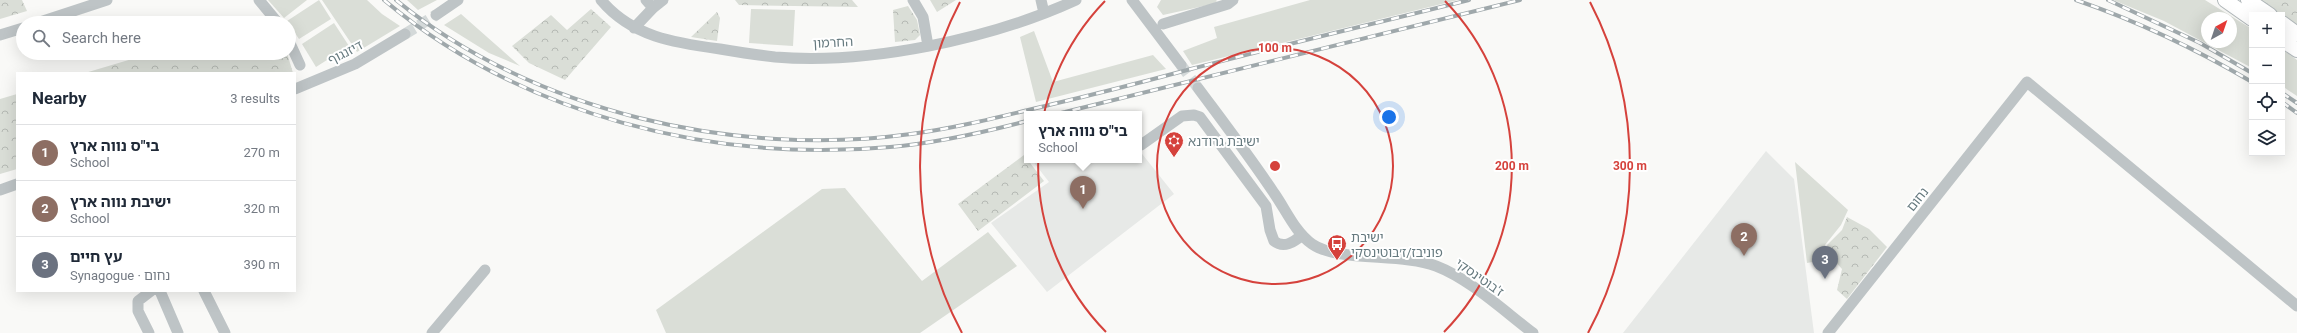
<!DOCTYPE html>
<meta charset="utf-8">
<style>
:root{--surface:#fff;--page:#f2f2f3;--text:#1f2937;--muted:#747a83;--line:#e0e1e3;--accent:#d5423c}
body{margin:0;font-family:Roboto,"Noto Sans Hebrew",sans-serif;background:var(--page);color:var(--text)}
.controls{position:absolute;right:12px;top:12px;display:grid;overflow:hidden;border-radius:0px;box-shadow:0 4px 16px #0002}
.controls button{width:36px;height:36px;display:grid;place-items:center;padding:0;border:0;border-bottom:1px solid var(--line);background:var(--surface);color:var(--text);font:20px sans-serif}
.compass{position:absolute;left:2201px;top:12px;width:36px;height:36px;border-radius:50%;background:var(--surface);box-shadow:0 4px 16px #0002;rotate:40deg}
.you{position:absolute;left:1389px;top:117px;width:14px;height:14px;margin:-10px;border:3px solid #fff;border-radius:50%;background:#1a73e8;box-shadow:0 0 0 6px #1a73e833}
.badge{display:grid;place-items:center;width:26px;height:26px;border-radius:50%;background:var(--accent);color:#fff;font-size:13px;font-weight:700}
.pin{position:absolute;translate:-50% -33px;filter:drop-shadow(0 1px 2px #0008)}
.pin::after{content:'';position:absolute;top:21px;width:14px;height:12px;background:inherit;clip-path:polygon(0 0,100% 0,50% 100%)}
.popup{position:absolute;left:1024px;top:111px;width:118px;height:52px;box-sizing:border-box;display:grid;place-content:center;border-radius:0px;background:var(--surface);filter:drop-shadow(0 1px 3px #0005);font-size:13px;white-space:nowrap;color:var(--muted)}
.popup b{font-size:15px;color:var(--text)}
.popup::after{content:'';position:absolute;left:50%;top:100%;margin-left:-8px;border:8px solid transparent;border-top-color:var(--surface)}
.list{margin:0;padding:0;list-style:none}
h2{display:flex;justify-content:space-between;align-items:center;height:52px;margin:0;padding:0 16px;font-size:17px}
h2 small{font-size:13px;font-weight:400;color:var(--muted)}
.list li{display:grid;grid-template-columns:26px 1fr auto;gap:12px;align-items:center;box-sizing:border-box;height:56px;padding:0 16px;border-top:1px solid var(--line)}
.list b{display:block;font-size:15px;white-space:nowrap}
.list p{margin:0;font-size:13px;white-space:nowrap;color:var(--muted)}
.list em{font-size:13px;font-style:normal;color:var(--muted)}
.icon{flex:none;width:22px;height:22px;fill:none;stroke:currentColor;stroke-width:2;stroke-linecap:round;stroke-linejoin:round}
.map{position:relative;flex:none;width:2297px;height:333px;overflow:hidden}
.search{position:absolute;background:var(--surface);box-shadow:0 4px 16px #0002;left:16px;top:16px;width:280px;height:44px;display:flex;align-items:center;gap:10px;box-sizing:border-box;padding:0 14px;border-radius:22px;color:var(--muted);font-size:15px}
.panel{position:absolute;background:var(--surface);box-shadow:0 4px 16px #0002;left:16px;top:72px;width:280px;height:220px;border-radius:0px}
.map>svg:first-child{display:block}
.built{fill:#e7e9e7}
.grass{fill:#daded7;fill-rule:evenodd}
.park{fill:url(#park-crowns)}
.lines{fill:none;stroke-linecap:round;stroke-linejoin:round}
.minor-tunnel{stroke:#d4d9d9;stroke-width:11;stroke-dasharray:11 5.5;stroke-linecap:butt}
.major-casing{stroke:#b2b9bb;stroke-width:16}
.minor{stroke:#bec4c6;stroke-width:11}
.major{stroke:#fff;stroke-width:14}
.rail-casing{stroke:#9fa8ab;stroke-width:4}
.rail{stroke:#fff;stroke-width:2.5;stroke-dasharray:8;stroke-linecap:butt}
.ring{fill:none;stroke:#d5423c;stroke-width:2}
.labels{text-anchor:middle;stroke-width:4;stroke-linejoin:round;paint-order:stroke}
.street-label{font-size:13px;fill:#667a7f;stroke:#fff}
.poi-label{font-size:13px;fill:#667a7f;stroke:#fff;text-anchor:start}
.centre{fill:#d5423c;stroke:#fff;stroke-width:2}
.ring-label{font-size:12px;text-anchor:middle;font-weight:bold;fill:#d5423c;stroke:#fff;stroke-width:4;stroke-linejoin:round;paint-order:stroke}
</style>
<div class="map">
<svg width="2297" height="333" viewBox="0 0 2297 333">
<defs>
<pattern id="park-crowns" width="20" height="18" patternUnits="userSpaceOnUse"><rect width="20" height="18" fill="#daded7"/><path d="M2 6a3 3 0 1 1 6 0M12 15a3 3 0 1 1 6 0" fill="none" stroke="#b5b9b4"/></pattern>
</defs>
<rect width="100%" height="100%" fill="#f9f9f7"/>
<path class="built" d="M1139,150l35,44 -127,98 -56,-69 58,-41 -17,-22h107z
M1766,151l28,28 20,154h-191z"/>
<path class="grass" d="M268,0h39l-23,18z
M319,0l12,19 -32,20 -12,-18z
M322,0h45l15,14 18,12 -43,26z
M407,0h30l-19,10z
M1161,0h55l1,1 -4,3 -50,11 -6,-8z
M1310,0h148l-266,65 -9,-14 34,-13 -3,-11z
M2113,0h92l47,29v39l-88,-47zM2207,18h24v24h-24z
M751,9l44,1 -2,36 -44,-3z
M461,14l59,52 -31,-13 -45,-28z
M334,23l15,23 -33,21 -14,-23z
M1034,31l19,51 100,-27 13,14 -130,33 -16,-65z
M2282,49l15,11v36l-15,-10z
M1795,162l53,48 -7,15 -16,20 4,14 -22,4z
M845,188l77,93 66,-49 29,34 -97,67h-254l-10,-23 166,-121z"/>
<path class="park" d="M0,0h22l5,11 -27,8z
M735,0h117l6,7 -119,-2z
M930,0h26l-19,12z
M2255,0h42v27l-15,-12z
M908,6l9,14 3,15 -5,5 -20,2 -2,-32z
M591,9l20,18 -46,53 -36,-17 -17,-17 39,-31 16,15z
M717,12l3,6 -3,23 -26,-4z
M152,53h135l6,20h-208z
M17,94v75l-17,5v-75z
M1024,155l20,26 -66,50 -20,-27z
M1847,217l22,12 18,18 -40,52 -10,-9 5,-21 -10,-11 -5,-13 15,-15z"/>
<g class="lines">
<path class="minor-tunnel" d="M405,34l31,-19
M1181,65l17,23"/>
<g class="major-casing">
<path id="major" d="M2225,0l27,19
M2248,0l22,15
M2282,23l15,11
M2282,40l15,10"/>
</g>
<path class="minor" d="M259,0l19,23
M601,0c31,37 74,43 119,49 18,3 37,6 55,8 93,8 216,-18 301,-57
M646,0l7,8
M913,0l10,17 5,29
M1041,0l3,13
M1132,0l49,65
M436,15l22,-15
M37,23l70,-23
M1163,24l65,-20 5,-4
M634,28l19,-20 10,-8
M0,35l23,-7
M289,41l11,24
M1198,88c26,35 52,69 76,105 12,17 21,39 38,51 26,18 89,9 124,22 34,13 68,45 97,67
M295,89l60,-25 50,-30
M1141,145l41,-29 12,-1 6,2 66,89 4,24 4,11c10,8 20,1 28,-6
M0,190l17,-6
M160,291l18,42
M204,291l21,42
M149,333l-11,-22v-10l13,-10
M432,333l53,-63
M1828,333l199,-251 270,224"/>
<use href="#major" class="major"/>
<g class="rail-casing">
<path id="rail" d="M384,0c137,115 329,163 506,147 47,-4 91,-14 137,-26
M396,0c137,112 340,158 515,134 46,-6 92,-18 138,-29 47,-11 94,-23 142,-36 92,-24 186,-46 278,-69
M2076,0c61,21 120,49 176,82
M2108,0l92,43 52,30
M2282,93l15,10
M2282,102l15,11
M1057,114l463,-114"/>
</g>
<use href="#rail" class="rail"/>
</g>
<g class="ring">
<circle cx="1275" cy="166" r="118"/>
<path d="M1106 332A237 237 0 0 1 1105 1M1445 1A237 237 0 0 1 1444 332"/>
<path d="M962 333A355 355 0 0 1 960 2M1590 2A355 355 0 0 1 1588 333"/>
</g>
<defs>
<g id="synagogue-pin" transform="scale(1)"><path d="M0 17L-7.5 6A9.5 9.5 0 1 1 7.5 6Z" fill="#d5423c" stroke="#fff"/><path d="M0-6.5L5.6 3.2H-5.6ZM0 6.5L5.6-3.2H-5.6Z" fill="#fff"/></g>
<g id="bus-pin" transform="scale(1)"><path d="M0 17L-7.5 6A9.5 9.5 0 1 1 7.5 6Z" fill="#d5423c" stroke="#fff"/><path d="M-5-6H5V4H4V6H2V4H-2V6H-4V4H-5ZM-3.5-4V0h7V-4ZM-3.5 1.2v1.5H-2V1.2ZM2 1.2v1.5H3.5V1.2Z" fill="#fff"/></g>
</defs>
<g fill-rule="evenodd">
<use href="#synagogue-pin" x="1174" y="141"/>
<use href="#bus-pin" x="1337" y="244"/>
</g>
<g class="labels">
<g class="street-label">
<text transform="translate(833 42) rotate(-3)" y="5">החרמון</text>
<text transform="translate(345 52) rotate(-27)" y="5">דיזנגוף</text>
<text transform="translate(1917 199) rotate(-51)" y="5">נחום</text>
<text transform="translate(1480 277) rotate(35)" y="5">ז'בוטינסקי</text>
</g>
<g class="poi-label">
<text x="1188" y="146">ישיבת גרודנא</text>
<text x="1351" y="242">ישיבת<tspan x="1351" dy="15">פוניבז/ז׳בוטינסקי</tspan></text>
</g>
</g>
<circle cx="1275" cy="166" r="6" class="centre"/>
<g class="ring-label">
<text x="1275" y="52">100 m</text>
<text x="1512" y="170">200 m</text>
<text x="1630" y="170">300 m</text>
</g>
</svg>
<div class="controls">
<button>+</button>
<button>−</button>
<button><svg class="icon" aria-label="locate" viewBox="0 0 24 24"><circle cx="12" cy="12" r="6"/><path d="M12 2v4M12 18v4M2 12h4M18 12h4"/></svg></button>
<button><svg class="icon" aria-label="layers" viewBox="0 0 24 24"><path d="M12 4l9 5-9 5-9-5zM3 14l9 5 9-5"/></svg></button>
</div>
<svg class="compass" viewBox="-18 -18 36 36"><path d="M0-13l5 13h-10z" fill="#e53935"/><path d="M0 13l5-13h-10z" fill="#747a83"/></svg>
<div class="you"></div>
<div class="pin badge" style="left:1083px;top:209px;background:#8d6e63">1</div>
<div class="popup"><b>בי&quot;ס נווה ארץ</b>School</div>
<div class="pin badge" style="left:1744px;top:256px;background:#8d6e63">2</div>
<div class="pin badge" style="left:1825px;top:279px;background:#6b7280">3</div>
<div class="search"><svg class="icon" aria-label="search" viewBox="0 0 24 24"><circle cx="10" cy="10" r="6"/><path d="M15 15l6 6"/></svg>Search here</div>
<section class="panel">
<h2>Nearby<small>3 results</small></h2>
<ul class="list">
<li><span class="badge" style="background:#8d6e63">1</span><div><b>בי&quot;ס נווה ארץ</b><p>School</p></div><em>270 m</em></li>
<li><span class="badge" style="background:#8d6e63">2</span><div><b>ישיבת נווה ארץ</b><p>School</p></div><em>320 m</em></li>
<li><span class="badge" style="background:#6b7280">3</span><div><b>עץ חיים</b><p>Synagogue · נחום</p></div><em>390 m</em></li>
</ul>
</section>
</div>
